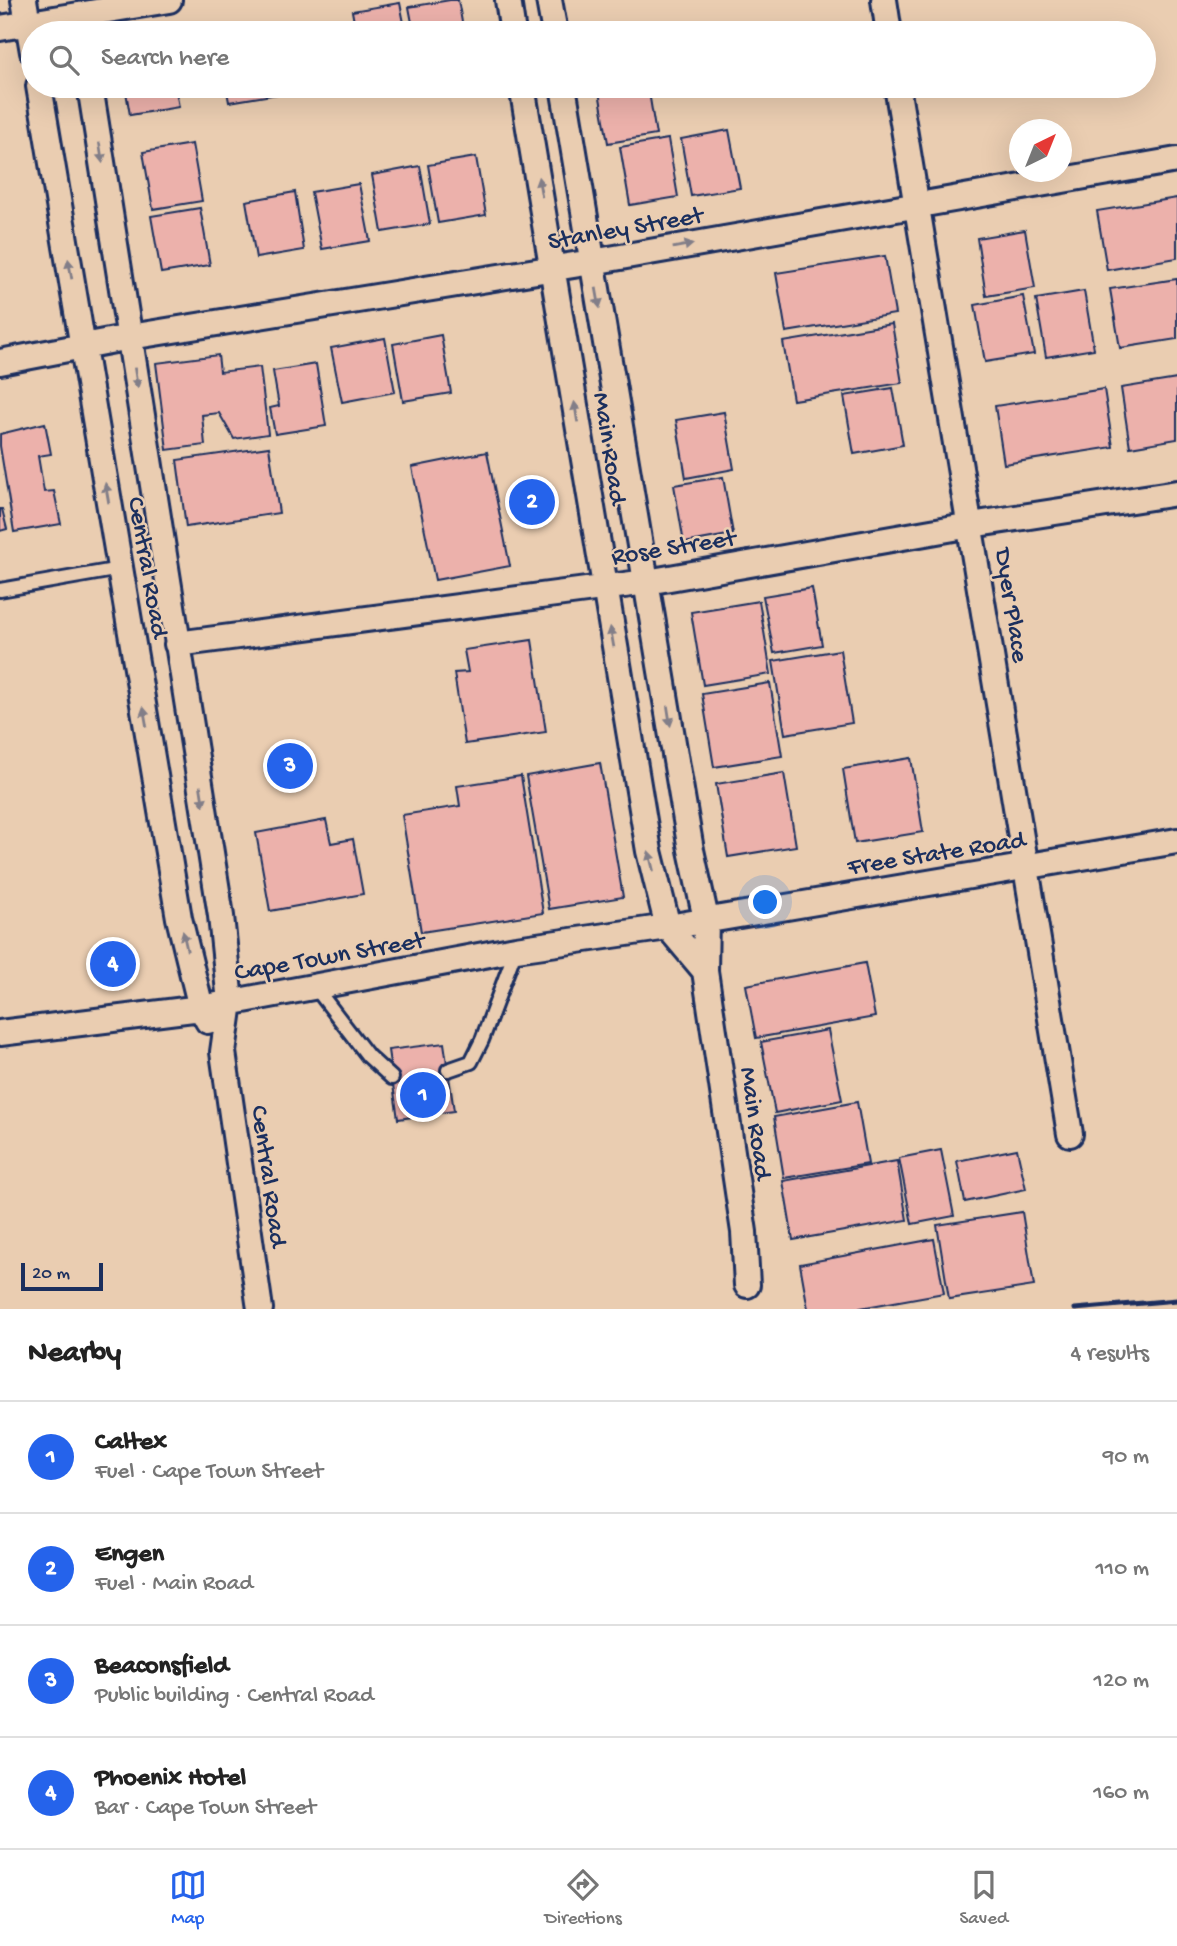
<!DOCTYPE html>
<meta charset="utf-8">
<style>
:root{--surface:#fff;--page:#f6f6f6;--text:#222;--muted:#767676;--line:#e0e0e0;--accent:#2563eb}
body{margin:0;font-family:"Gochi Hand",sans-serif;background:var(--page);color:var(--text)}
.compass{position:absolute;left:1009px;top:119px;width:63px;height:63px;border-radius:50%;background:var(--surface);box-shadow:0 7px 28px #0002;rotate:43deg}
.scale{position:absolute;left:21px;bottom:18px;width:82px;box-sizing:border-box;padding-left:7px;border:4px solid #1b2f5e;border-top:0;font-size:19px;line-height:24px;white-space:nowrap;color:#1b2f5e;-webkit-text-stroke:5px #eacdb1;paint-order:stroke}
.you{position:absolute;left:766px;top:903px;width:24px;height:24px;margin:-18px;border:5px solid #fff;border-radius:50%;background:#1a73e8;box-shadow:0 0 0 10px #1a73e833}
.badge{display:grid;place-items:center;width:46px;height:46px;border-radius:50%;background:var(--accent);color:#fff;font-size:23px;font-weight:700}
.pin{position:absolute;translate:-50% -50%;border:4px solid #fff;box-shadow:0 2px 7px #0006}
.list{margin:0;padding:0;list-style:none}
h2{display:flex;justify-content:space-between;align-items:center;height:91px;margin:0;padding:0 28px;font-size:30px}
h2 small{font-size:23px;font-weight:400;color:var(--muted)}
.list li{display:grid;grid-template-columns:46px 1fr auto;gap:21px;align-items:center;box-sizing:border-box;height:112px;padding:0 28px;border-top:2px solid var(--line)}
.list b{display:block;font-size:26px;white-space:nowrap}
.list p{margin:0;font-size:23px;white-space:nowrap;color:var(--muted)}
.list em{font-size:23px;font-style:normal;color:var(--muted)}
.icon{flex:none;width:38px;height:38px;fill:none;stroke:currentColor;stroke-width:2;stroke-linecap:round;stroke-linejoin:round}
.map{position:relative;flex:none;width:1177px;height:1309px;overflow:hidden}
.search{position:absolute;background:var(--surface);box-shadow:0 7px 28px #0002;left:21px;right:21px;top:21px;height:77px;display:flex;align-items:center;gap:18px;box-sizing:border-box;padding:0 24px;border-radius:38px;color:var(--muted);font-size:26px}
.sheet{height:539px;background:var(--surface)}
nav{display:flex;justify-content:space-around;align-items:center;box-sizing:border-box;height:98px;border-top:2px solid var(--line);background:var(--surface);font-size:19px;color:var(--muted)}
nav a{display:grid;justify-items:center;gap:4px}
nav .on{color:var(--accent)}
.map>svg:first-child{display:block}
.building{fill:#ecb1ab;stroke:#1b2f5e;stroke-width:2}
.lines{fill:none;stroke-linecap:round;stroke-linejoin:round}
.service-casing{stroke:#1b2f5e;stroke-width:18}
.minor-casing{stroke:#1b2f5e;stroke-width:30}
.service{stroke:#eacdb1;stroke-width:12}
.minor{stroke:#eacdb1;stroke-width:24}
.rail{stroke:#1b2f5e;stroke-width:5}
.oneway{fill:#827e88}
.labels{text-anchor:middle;stroke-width:5;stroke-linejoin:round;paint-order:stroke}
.street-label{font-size:26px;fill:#1b2f5e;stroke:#eacdb1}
</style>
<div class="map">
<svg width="1177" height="1309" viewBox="0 0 1177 1309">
<rect width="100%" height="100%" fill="#eacdb1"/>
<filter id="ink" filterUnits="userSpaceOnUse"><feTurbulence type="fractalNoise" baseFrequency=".0143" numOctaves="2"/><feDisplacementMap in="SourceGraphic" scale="14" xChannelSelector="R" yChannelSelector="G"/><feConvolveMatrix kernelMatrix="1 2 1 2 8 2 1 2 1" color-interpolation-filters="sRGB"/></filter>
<g filter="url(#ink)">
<path class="building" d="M450,0h8l6,33h-50l-5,-26z
M400,3l6,30h-50l-4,-22z
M333,26l2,7h-47z
M125,86h50l4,21 -49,8z
M226,86h50l2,8 -49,8z
M294,86h32l-31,5z
M598,86h50l8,49 -48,8z
M729,130l11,58 -49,8 -10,-57z
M668,139l10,58 -48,8 -10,-58z
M192,144l10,57 -49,8 -10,-57z
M476,157l10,58 -48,8 -10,-58z
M420,166l10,58 -48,8 -10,-57z
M359,184l11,57 -48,8 -11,-57z
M295,192l9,58 -48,8 -10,-57z
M1177,198v60l-70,12 -10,-59z
M200,208l10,57 -49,8 -10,-57z
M1025,230l10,58 -49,8 -9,-58z
M885,256l10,58 -109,18 -10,-59z
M1177,279v60l-57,9 -10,-59z
M1084,291l10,58 -48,8 -10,-58z
M1023,296l11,58 -49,8 -10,-57z
M892,324l10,59 -109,17 -10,-58z
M441,335l10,58 -48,8 -10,-57z
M385,338l10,54 -53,10 -11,-54z
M218,355l2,17 40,-5 8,67 -34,5 -15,-26 -17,2 3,30 -38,5 -11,-87z
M316,364l10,62 -51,8 -5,-26 9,-2 -6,-35z
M1177,379v60l-47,8 -9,-59z
M893,388l10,57 -49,9 -10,-58z
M1104,389l9,58 -109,17 -9,-58z
M724,412l10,57 -48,9 -10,-58z
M45,423l6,31 -13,2 6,36 10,-1 7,33 -47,8 -14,-86v-12z
M269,447l10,66 -93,14 -9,-67z
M487,452l23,114 -75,14 -23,-113z
M723,477l10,57 -49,9 -10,-58z
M0,509h2l5,20 -7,2z
M812,588l10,57 -48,8 -11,-57z
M759,601l12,73 -68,11 -12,-73z
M532,640l14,92 -81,12 -11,-71 14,-1 -4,-22z
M840,650l12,73 -67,11 -12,-73z
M770,683l12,73 -68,11 -12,-73z
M911,758l12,74 -68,11 -12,-74z
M600,763l23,134 -74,12 -23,-133z
M784,773l12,73 -68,11 -12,-73z
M521,776l22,137 -122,19 -19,-117 58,-9 -3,-20z
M326,820l5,23 22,-4 10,55 -93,17 -14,-78z
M865,963l10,54 -119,21 -10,-53z
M828,1030l14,70 -67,13 -14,-71z
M444,1043l10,68 -56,8 -10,-69z
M857,1102l11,62 -84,14 -10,-61z
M1017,1149l9,40 -61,13 -8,-41z
M941,1150l13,66 -42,8 -13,-66z
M897,1161l10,59 -114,20 -10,-59z
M1022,1212l12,74 -85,13 -12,-74z
M934,1239l10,54 -89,16h-47l-8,-45z"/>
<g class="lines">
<g class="service-casing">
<path id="service" d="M0,590l120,-21
M315,987l53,69 24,22
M448,1070l23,-8 11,-22 34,-91"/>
</g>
<g class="minor-casing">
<path id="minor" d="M24,0l9,52
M508,0l5,33
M549,0l6,33
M884,0l5,33
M0,28l169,-28
M39,86l140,832 22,90 7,13
M90,86l131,830 9,86 -7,50 37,257
M522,86l127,765 19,76 37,44
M563,86l128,764 15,69 -1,52 39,261 3,53
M897,86l173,1048
M0,362l130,-25 462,-75 585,-102
M177,644l470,-62 324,-57 206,-32
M0,1033l201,-25 315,-59 152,-22 509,-86"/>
</g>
<use href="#service" class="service"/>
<use href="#minor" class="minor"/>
<path class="rail" d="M1075,1309l102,-9"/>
</g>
<defs><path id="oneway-solid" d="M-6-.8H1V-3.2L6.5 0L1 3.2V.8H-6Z" transform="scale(1.75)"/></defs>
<g class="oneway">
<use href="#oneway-solid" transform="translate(101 153) rotate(81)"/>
<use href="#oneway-solid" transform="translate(540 187) rotate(-100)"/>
<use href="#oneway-solid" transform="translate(683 246) rotate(-10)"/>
<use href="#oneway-solid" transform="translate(70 269) rotate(-100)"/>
<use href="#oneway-solid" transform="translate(598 298) rotate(80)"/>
<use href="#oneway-solid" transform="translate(136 378) rotate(81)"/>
<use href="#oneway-solid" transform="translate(576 412) rotate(-99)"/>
<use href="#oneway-solid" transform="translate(107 493) rotate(-100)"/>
<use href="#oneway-solid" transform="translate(612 637) rotate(-100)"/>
<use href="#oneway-solid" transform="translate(669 716) rotate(81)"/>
<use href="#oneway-solid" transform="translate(145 717) rotate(-100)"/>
<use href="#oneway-solid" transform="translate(202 796) rotate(81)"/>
<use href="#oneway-solid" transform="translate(651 861) rotate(-104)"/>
<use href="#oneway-solid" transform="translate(185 941) rotate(-103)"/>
</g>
</g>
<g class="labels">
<g class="street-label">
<text transform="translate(625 226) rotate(-10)" y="9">Stanley Street</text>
<text transform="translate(612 448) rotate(81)" y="9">Main Road</text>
<text transform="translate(673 545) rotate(-9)" y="9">Rose Street</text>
<text transform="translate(150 567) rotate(80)" y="9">Central Road</text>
<text transform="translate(1014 605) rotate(81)" y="9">Dyer Place</text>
<text transform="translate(936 851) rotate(-9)" y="9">Free State Road</text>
<text transform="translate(329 954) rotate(-10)" y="9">Cape Town Street</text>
<text transform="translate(758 1123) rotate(82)" y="9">Main Road</text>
<text transform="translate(271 1176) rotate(82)" y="9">Central Road</text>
</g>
</g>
</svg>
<svg class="compass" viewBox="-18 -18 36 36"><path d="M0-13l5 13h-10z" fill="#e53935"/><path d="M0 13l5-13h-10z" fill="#767676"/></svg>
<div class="scale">20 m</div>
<div class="you"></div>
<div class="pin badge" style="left:423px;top:1095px">1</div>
<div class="pin badge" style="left:532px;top:502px">2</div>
<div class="pin badge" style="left:290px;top:766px">3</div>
<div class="pin badge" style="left:113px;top:964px">4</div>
<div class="search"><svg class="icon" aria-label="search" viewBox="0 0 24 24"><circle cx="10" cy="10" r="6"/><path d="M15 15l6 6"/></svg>Search here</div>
</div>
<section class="sheet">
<h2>Nearby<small>4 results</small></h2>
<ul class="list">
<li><span class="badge">1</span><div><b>Caltex</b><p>Fuel · Cape Town Street</p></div><em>90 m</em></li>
<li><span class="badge">2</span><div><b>Engen</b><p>Fuel · Main Road</p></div><em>110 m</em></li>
<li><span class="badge">3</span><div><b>Beaconsfield</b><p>Public building · Central Road</p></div><em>120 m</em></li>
<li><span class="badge">4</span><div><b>Phoenix Hotel</b><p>Bar · Cape Town Street</p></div><em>160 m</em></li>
</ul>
</section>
<nav>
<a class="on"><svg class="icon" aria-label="map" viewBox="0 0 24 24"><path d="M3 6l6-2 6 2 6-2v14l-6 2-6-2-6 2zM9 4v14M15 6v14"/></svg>Map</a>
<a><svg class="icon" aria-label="directions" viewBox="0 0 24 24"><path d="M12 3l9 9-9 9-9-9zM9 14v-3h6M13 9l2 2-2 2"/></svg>Directions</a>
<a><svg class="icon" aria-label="saved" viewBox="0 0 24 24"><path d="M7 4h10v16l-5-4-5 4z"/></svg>Saved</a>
</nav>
